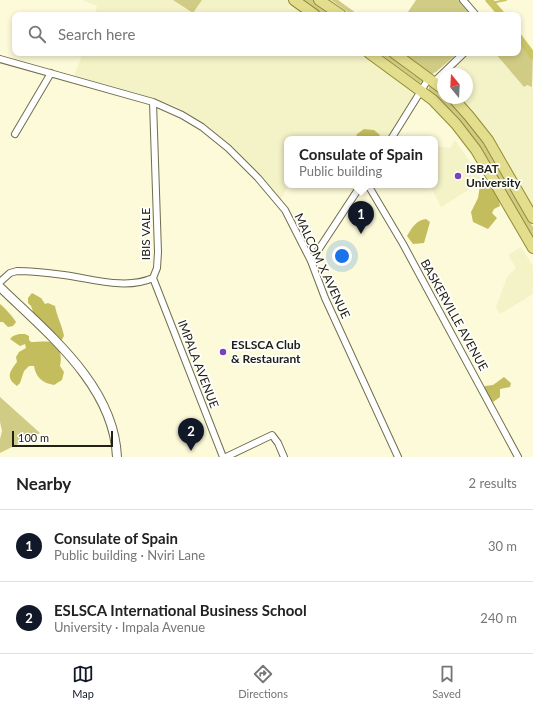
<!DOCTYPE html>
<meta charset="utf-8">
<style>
:root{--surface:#fff;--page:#f2f2f2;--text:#222;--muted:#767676;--line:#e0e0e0;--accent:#111827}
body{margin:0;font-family:Lato,sans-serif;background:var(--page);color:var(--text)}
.compass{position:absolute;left:437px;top:68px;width:36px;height:36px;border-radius:50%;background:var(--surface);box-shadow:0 2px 6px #0003;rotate:342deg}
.scale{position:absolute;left:12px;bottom:10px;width:101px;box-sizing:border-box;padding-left:4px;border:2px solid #222115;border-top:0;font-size:11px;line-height:14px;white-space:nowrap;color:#222115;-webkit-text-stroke:3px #fff;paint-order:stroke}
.you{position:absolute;left:342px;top:256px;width:14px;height:14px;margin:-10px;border:3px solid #fff;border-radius:50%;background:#1a73e8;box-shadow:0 0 0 6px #1a73e833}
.badge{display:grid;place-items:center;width:26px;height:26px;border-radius:50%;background:var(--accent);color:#fff;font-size:13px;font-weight:700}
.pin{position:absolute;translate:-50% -33px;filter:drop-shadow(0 1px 2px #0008)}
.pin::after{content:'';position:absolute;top:21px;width:14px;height:12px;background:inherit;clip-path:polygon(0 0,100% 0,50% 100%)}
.popup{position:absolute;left:284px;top:136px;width:154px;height:52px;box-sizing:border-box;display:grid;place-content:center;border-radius:8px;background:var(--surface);filter:drop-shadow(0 1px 3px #0005);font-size:13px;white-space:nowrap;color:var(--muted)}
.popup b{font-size:15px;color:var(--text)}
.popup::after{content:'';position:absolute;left:50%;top:100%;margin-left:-8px;border:8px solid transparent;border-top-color:var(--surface)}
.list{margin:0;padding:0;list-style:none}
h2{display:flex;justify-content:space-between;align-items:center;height:52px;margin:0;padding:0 16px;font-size:17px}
h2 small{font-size:13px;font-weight:400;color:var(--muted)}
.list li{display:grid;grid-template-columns:26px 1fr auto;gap:12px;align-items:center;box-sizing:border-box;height:72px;padding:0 16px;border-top:1px solid var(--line)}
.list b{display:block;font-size:15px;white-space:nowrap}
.list p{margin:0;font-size:13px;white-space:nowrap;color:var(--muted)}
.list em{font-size:13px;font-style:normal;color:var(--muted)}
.icon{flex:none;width:22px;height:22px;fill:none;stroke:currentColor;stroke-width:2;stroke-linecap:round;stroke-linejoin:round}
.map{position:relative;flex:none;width:533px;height:457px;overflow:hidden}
.search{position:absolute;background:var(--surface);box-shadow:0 2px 6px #0003;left:12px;right:12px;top:12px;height:44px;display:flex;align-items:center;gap:10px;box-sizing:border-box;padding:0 14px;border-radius:8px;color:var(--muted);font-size:15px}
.sheet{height:196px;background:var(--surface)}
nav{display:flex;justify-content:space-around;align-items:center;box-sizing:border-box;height:56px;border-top:1px solid var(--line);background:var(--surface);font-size:11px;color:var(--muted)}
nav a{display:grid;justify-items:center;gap:2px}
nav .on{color:var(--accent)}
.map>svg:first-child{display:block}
.built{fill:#f4f2c7}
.green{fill:#d1cc85}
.forest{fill:#c4bd5d}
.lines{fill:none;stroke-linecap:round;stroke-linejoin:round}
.stream{stroke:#ccc565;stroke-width:2}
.canal{stroke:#ccc565;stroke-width:7}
.minor-casing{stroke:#6f6e4f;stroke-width:8}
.tertiary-casing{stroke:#6f6e4f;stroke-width:10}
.primary-casing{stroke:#938c32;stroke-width:12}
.minor{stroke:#fff;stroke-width:6}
.tertiary{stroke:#fff;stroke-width:8}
.primary{stroke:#e3dd8e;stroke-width:10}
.poi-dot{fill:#7842b9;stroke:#fff;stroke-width:1.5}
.labels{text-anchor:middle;stroke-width:3.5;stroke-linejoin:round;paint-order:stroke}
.poi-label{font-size:12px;font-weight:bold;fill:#222115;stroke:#fff;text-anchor:start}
.street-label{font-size:12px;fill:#222115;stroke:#fff}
</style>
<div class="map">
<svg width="533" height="457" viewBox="0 0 533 457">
<rect width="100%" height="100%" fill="#fcfad8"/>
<path class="built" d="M83,0h206l21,15h-215l2,-9z
M83,53h280l49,36 2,4 -1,7 -25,39h-101v46h2l-8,14 -45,-49 -38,-30 -23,-14 -38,-13 -63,-17z
M467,53h30l30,32 6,2v130l-18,-33 4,-3 -36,-49 -4,-13 -18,-21h6v-24h-20z
M455,140l28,41 -42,26 -11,-22h5v-39l15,2z
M521,247l12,19v28l-33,20 -4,-7 11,-30 9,-9 -8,-13z"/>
<path class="green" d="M173,0h29l-9,13z
M300,0h13l21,15h-10z
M331,0h7l18,13 -1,2h-3z
M416,0h42l14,15h-66z
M518,32l15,21 -1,34 -5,-2 -3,2 -29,-34h23z
M379,53c18,0 16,7 27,16 5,4 11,8 16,11v2l-2,1z
M403,53h55l-22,19 -4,2z
M430,85l13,8v5h5l23,27 19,27 43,75v13l-70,-114 -18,-22 -17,-14z
M0,397l40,36 -40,20v-14l2,-8 -2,-9z"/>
<path class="forest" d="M364,129l10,1 6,5 -3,4h-22l2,-5z
M481,179h5l11,12 3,15 -6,3 -2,4 5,5 -9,11 -15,-7 -2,-10 7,-14z
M426,219l4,3 -6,21 -11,1 -6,-8c5,-8 9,-16 19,-17z
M32,293l9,5 4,6 3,-1 7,3c2,11 7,19 9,30l-3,5 -25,-21 -5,-14 -3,-3v-5z
M0,304c4,3 14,14 16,18l-3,4 -5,1 -5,-5h-3z
M19,334h6l4,2v4l2,2c6,0 14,-1 20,0 10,2 11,16 9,24l4,6 -2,8 -8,5c-11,-2 -18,-7 -20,-19h-5l-5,5 -4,12 -3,3c-12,-8 -7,-15 0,-24l-1,-5 3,-5 7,-4 -1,-4 -5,2 -10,-7 3,-3z
M504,377l7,6 -1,4 -10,2v8l-7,5 -9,-11 1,-5 8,-1z"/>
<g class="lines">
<path class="stream" d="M491,3l15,-3"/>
<path class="canal" d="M489,0l13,15
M518,36l15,20"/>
<g class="minor-casing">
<path id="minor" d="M463,0l13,15
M0,59l153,43 29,13 20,12 26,21 30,30 27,32 26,51 14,37 73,159
M434,82l30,-29
M15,134l36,-61
M391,139l38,-61
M368,185l35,59 115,213
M311,261l50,-76
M153,278l70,179
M0,282l10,-9 7,-2c16,0 32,2 47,4 29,4 62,15 89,3l4,-10 1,-16 -5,-150
M226,457l46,-22 6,8 6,14"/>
</g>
<g class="tertiary-casing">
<path id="tertiary" d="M0,287c47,46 114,98 117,170"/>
</g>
<g class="primary-casing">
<path id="primary" d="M294,0l21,15
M319,0l22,15
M369,53l64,47 23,24 20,26 57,98
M394,53l49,36
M453,98l16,18 19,24 45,78"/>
</g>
<use href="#minor" class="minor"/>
<use href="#tertiary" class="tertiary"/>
<use href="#primary" class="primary"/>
</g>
<g class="poi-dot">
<circle cx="458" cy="176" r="4"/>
<circle cx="223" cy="352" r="4"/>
</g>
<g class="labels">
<g class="poi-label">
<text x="466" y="173">ISBAT<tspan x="466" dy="14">University</tspan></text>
<text x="231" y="349">ESLSCA Club<tspan x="231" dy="14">&amp; Restaurant</tspan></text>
</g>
<g class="street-label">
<text transform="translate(146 234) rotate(-90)" y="4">IBIS VALE</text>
<text transform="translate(322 266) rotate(65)" y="4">MALCOM X AVENUE</text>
<text transform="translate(454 315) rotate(61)" y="4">BASKERVILLE AVENUE</text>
<text transform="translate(198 364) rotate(69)" y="4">IMPALA AVENUE</text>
</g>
</g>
</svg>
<svg class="compass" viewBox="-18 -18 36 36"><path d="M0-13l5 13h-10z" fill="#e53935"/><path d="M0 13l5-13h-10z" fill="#767676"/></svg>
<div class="scale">100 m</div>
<div class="you"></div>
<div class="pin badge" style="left:361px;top:234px">1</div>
<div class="popup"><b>Consulate of Spain</b>Public building</div>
<div class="pin badge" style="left:191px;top:451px">2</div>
<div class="search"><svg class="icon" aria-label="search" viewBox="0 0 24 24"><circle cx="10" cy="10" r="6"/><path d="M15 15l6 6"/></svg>Search here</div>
</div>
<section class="sheet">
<h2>Nearby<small>2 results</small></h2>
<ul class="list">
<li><span class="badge">1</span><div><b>Consulate of Spain</b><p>Public building · Nviri Lane</p></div><em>30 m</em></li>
<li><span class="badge">2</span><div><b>ESLSCA International Business School</b><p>University · Impala Avenue</p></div><em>240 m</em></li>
</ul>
</section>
<nav>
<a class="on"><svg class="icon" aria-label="map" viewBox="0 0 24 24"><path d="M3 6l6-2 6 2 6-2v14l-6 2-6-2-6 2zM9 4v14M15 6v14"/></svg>Map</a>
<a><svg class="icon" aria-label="directions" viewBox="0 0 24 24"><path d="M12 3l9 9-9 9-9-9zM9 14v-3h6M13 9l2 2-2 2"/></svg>Directions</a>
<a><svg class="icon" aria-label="saved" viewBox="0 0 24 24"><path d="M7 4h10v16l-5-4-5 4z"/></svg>Saved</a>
</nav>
